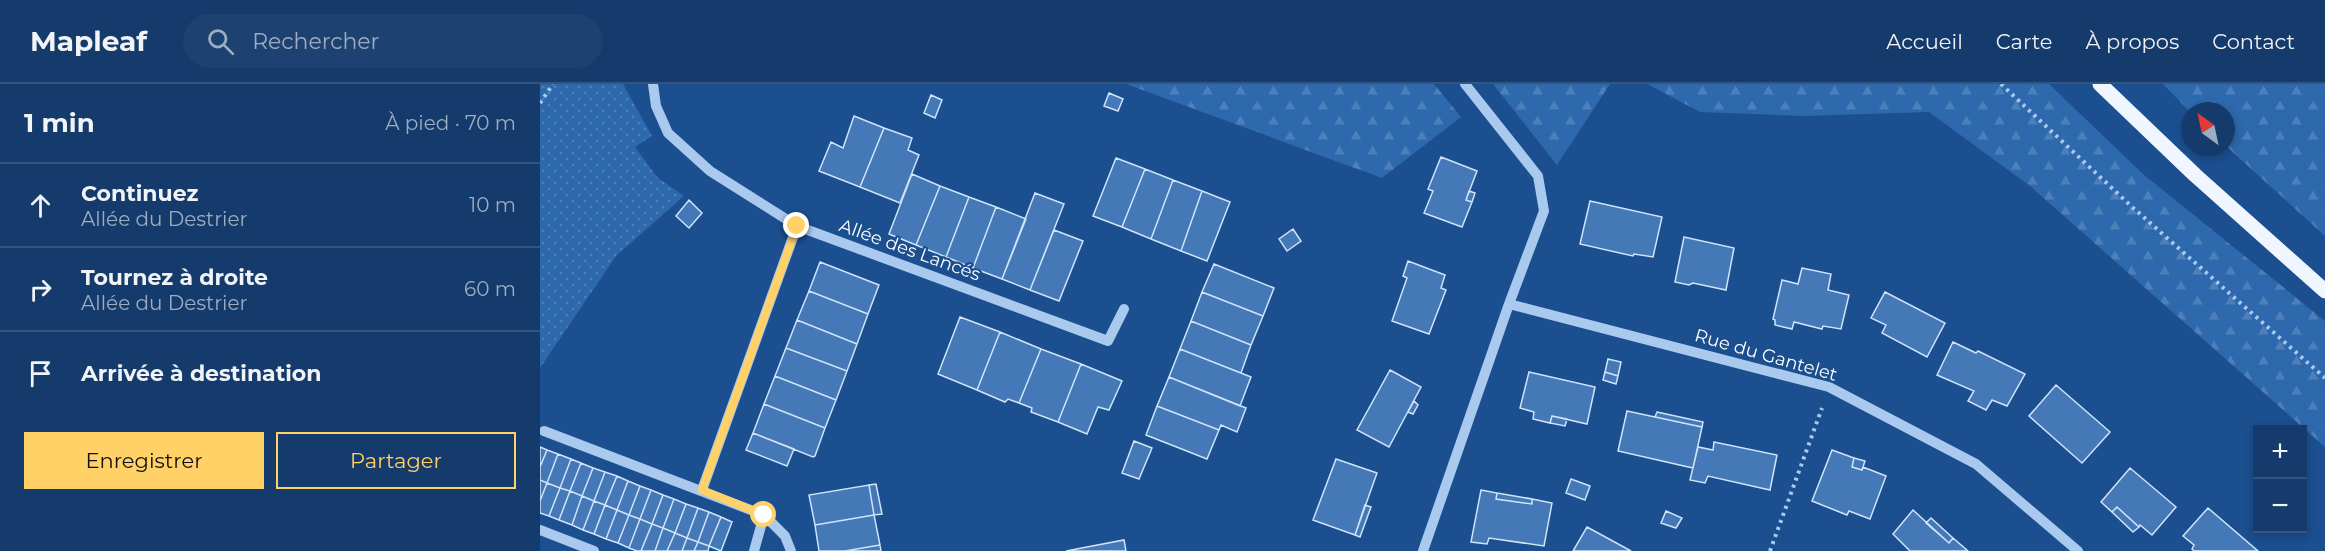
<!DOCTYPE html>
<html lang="fr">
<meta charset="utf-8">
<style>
:root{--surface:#143b6b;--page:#1d4271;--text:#f1f3f6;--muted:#9dadc1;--line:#33557e;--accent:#ffd166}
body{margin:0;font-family:Montserrat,sans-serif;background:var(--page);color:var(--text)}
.controls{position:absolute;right:18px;bottom:18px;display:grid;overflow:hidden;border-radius:0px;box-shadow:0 3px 9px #0003}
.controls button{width:54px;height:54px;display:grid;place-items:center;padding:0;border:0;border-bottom:2px solid var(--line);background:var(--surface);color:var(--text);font:30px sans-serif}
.compass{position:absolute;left:1641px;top:18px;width:54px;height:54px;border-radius:50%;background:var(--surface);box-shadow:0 3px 9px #0003;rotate:327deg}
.stop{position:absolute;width:18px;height:18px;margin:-14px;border:4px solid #ffd166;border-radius:50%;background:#fff}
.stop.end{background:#ffd166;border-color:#fff;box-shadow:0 2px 6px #0008}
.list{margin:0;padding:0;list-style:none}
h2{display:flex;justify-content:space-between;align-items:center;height:78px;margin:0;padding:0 24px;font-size:26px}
h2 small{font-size:20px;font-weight:400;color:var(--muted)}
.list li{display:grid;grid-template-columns:39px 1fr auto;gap:18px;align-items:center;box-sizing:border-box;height:84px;padding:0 24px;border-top:2px solid var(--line)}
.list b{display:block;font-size:22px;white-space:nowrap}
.list p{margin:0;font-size:20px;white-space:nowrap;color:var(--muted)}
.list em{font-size:20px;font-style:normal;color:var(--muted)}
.actions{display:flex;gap:12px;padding:18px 24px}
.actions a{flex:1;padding:14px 0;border:2px solid var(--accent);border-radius:0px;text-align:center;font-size:21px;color:var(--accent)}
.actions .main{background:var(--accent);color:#111}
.icon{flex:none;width:33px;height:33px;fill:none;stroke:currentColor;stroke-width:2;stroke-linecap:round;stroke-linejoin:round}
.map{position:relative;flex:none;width:1785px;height:467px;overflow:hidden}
header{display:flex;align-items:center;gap:36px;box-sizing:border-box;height:84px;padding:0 30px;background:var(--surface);border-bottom:2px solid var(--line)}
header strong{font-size:28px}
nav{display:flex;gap:33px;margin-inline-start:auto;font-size:21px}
.search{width:420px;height:54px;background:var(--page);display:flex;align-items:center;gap:15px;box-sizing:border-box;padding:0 21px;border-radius:33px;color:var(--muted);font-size:22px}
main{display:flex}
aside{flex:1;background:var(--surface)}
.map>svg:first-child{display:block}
.grass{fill:url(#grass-dots)}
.forest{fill:url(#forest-firs)}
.building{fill:#4478b7;stroke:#cfe3fa;stroke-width:1.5}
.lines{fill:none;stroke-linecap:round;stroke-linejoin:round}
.path{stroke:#a9c9ee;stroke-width:4;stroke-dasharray:3 4.5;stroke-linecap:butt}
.minor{stroke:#a9c9ee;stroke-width:10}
.major{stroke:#f0f6ff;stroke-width:15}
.route{stroke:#ffd166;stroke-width:8}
.labels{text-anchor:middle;stroke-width:4.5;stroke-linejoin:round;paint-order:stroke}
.street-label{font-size:18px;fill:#fff;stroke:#1b4f8f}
</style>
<header>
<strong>Mapleaf</strong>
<div class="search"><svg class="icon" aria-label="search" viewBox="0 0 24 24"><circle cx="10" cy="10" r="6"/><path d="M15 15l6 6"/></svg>Rechercher</div>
<nav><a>Accueil</a><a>Carte</a><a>À propos</a><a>Contact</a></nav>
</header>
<main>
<aside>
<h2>1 min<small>À pied · 70 m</small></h2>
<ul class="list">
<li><svg class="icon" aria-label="ahead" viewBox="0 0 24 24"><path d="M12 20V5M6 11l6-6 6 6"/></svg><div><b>Continuez</b><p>Allée du Destrier</p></div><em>10 m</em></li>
<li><svg class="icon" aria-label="right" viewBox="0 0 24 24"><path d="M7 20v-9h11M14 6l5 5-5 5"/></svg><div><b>Tournez à droite</b><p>Allée du Destrier</p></div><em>60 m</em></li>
<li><svg class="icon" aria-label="arrive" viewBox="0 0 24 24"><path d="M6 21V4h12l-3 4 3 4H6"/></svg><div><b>Arrivée à destination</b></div></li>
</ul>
<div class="actions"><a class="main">Enregistrer</a><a>Partager</a></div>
</aside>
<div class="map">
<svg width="1785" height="467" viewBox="0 0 1785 467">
<defs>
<pattern id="grass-dots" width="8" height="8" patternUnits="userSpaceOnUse" patternTransform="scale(1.5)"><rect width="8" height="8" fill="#2e69ad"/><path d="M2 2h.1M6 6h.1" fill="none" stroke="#4d80b9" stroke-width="1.8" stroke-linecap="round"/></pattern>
<pattern id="forest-firs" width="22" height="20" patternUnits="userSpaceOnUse" patternTransform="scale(1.5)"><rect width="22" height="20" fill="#2e69ad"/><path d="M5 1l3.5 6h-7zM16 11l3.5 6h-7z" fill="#4d80b9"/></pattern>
</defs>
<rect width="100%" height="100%" fill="#1b4f8f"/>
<path class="grass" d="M0,0h83l29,52 -17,11 22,30 27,19 -68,60 -76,112z"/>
<path class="forest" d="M586,0h308l27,33 -79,61z
M953,0h117l-53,81z
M1107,0h402l94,90 182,147v126l-295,-261 -101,-74 -126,4 -103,-4z
M1623,0h162v152l-99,-90v-35l-36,1z"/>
<path class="building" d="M569,9l14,6 -5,12 -14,-5z
M391,11l11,5 -7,18 -11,-5z
M314,32l30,12 -24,59 -41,-16 12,-29 12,6z
M344,44l28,10 -4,12 11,5 -19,48 -40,-16z
M901,73l36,14 -11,29 6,2 -10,25 -38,-14 9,-22 -5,-2z
M576,74l29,11 -23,58 -29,-11z
M605,85l28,11 -22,59 -29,-12z
M372,90l28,12 -24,59 -27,-11z
M633,96l29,11 -21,60 -30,-12z
M400,102l29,11 -23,60 -30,-12z
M662,107l28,11 -23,59 -26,-10z
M929,107l6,2 -3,9 -6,-2z
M495,109l29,11 -34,86 -28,-11z
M429,113l27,10 -23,61 -27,-11z
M149,116l13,13 -13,15 -13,-12z
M1050,117l72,16 -9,40 -19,-3 -1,2 -53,-12z
M456,123l30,12 -24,60 -29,-11z
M753,145l8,12 -14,10 -8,-12z
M514,146l29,11 -24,60 -29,-11z
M1144,153l50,11 -8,42 -33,-7 -4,2 -14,-3z
M868,177l37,14 -4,13 5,2 -17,44 -37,-13 15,-43 -4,-2z
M280,178l59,23 -11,29 -59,-23z
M674,180l60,24 -11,28 -61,-24z
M1262,184l29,6 -3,16 21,5 -8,34 -18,-3 -1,3 -28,-7 -2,7 -17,-4v-5l-2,-1 9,-39 16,4z
M269,207l59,23 -11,30 -60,-24z
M662,208l61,24 -12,29 -60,-24z
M1345,208l60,31 -18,34 -45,-24 4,-8 -15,-7z
M420,233l40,15 -23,58 -39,-16z
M257,236l60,24 -10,27 -61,-23z
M651,237l60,24 -10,28 -61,-24z
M460,248l41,17 -22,54 -11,-4 -3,3 -28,-12z
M1413,258l23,11 2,-2 47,23 -18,32 -15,-6 -6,10 -18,-9 6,-10 -37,-16z
M246,264l61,23 -11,29 -61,-24z
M501,265l40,15 -23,58 -27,-10 1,-4 -13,-5z
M640,265l71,28 -11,29 -71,-29z
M1068,275l13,3 -3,14 -13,-4z
M541,280l41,17 -13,29 -11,-3 -11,27 -29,-12z
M850,286l31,17 -32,60 -32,-17z
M989,288l66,15 -8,37 -35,-8 -2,7 -17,-4 1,-7 -14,-4z
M1065,288l13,4 -2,8 -13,-4z
M235,292l61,24 -11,28 -61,-24z
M629,293l77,31 -9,24 -16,-7 -2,5 -62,-24z
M1516,301l54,47 -28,31 -53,-47z
M874,317l4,4 -5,9 -5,-2z
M224,320l61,24 -10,28 -2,1 -60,-24z
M617,322l62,24 -12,29 -61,-24z
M1087,327l75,16 -9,41 -75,-17z
M1117,328l46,10 -1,5 -47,-10z
M1012,332l15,3 -2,7 -15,-3z
M213,349l41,16 -7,17 -41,-16z
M594,357l18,7 -13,31 -17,-6z
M1174,358l63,13 -7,35 -62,-14 -3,7 -15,-3 8,-33 15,3z
M0,363l7,3 -7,17z
M7,366l11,4 -11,29 -7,-3v-13z
M1292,366l22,8 -2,9 10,3 1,-3 23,9 -16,43 -21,-8 -2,4 -35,-14z
M18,370l13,5 -11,29 -13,-5z
M1314,374l11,3 -3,9 -10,-3z
M31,375l10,4 -11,28 -10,-3z
M796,375l41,14 -22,62 -42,-15z
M41,379l12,5 -11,28 -12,-5z
M53,384l12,4 -11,29 -12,-5z
M1590,384l46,39 -24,28 -12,-10 -1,2 -22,-20 -5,5 -11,-10z
M65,388l12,4 -12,29 -11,-4z
M77,392l11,5 -11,29 -12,-5z
M1031,395l19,7 -5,14 -19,-7z
M0,396l7,3 -7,18z
M88,397l12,5 -11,29 -12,-5z
M7,399l13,5 -11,28 -9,-3v-12z
M336,400l6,30 -8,1 -5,-30z
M329,401l5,30 -59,10 -6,-30z
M100,402l11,4 -11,29 -11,-4z
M20,404l10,3 -11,29 -10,-4z
M111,406l12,5 -11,29 -12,-5z
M941,406l16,3 -1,6 36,5v-5l20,4 -8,43 -55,-8 -2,6 -16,-2z
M30,407l12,5 -10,29 -13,-5z
M957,409l35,6v5l-36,-5z
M123,411l11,4 -11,29 -11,-4z
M42,412l12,5 -11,29 -11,-5z
M134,415l12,5 -11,29 -12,-5z
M54,417l11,4 -11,29 -11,-4z
M146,420l12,4 -11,30 -12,-5z
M65,421l12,5 -11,29 -12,-5z
M825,421l6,2 -11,30 -5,-2z
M1577,423l22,20 -6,5 -21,-20z
M158,424l11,4 -11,30 -11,-4z
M1668,424l50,43h-64l-2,-2 2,-4 -11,-9z
M77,426l12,5 -11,28 -12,-4z
M1373,426l36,33 4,-5 15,13h-58l-17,-17z
M1126,427l16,7 -6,10 -15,-5z
M169,428l12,5 -12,29 -11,-4z
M89,431l11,4 -11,29 -11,-5z
M334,431l6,30 -35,6h-26l-4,-26z
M181,433l11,5 -11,29 -12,-5z
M1391,434l22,20 -4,5 -23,-20z
M100,435l12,5 -11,27h-4l-8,-3z
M112,440l11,4 -8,23h-14z
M1047,443l44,24h-58z
M123,444l12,5 -8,18h-12z
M135,449l12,5 -5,13h-15z
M147,454l11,4 -4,9h-12z
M584,456l2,11h-60z
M158,458l11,4 -1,5h-14z
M340,461l1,6h-36z"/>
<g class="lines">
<path class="path" d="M1461,0l130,122 194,172
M0,19l13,-19
M1230,467l52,-143"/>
<path class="minor" d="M113,0l3,22 12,27 42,38 87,55 311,115 16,-32
M969,220l320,83 147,77 102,87
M4,347l220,84 21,21 6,15
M162,406l95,-264
M0,446l54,21
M214,467l10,-36
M883,467l86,-247 35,-93 -6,-35 -73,-92"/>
<path class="major" d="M1560,0l95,91 130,116"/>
</g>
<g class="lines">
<path class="route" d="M224,431l-62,-25 95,-264"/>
</g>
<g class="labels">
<g class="street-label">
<text transform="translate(370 166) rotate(20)" y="6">Allée des Lancés</text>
<text transform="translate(1226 271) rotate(16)" y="6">Rue du Gantelet</text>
</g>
</g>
</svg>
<div class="controls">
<button>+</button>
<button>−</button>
</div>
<svg class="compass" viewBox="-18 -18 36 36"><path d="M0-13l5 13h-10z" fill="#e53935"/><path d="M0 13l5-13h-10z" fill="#9dadc1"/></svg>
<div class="stop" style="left:224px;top:431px"></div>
<div class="stop end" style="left:257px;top:142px"></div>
</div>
</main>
